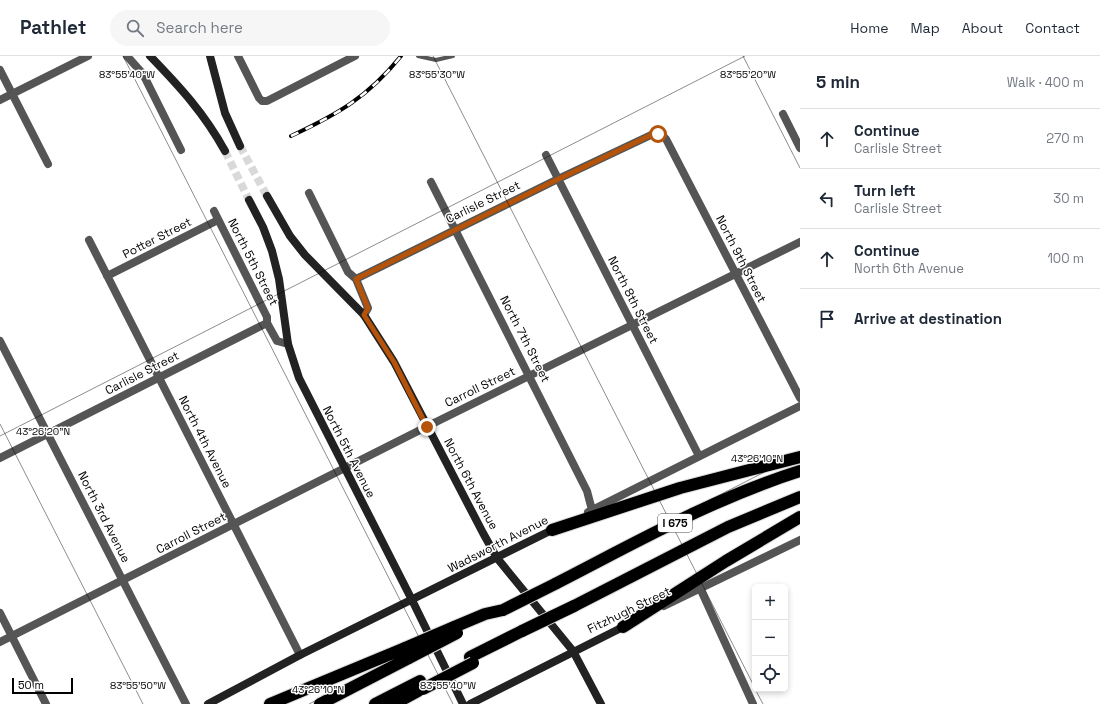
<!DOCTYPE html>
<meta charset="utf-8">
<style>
:root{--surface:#fff;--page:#f6f6f7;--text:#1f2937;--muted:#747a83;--line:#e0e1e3}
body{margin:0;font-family:"Space Grotesk",sans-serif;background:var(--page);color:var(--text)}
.controls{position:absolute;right:12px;bottom:12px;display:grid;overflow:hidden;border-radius:6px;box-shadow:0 2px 6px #0003}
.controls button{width:36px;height:36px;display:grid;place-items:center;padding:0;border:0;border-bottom:1px solid var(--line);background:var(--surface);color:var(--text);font:20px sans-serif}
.scale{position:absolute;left:12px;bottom:10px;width:61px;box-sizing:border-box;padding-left:4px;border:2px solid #000;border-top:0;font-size:11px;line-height:14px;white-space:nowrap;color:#000;-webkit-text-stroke:3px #fff;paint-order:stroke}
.stop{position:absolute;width:12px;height:12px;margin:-9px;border:3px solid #b45309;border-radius:50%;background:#fff}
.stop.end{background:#b45309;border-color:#fff;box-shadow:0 1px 4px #0008}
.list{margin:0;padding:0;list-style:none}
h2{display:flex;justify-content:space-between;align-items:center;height:52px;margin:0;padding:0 16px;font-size:17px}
h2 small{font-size:13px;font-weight:400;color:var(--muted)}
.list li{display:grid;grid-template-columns:26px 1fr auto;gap:12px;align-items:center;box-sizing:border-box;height:60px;padding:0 16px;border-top:1px solid var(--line)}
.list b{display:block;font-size:15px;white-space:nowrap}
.list p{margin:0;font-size:13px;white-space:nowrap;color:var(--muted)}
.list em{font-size:13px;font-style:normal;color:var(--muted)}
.icon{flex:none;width:22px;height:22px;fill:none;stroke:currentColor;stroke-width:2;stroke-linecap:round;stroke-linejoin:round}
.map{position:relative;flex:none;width:800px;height:648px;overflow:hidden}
header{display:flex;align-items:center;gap:24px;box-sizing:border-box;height:56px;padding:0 20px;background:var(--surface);border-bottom:1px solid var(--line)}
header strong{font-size:19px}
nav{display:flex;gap:22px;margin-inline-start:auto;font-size:14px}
.search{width:280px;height:36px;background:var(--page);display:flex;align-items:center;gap:10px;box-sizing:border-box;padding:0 14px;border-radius:22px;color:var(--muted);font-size:15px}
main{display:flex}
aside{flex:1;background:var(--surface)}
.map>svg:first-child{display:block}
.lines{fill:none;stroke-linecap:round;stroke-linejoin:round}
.secondary-tunnel{stroke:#d9d9d9;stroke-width:8;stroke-dasharray:8 4;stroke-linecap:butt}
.highway-casing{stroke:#dbdbdb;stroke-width:14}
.lane{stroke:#555;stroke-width:4}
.street{stroke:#555;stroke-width:8}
.secondary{stroke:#222;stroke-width:8}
.highway{stroke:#000;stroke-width:12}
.rail-casing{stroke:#000;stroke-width:4}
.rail{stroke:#fff;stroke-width:2.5;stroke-dasharray:8;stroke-linecap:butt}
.highway-bridge-casing{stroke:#dbdbdb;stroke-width:14;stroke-linecap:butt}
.highway-bridge{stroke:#000;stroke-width:12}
.route{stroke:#b45309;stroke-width:5}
.ticks{fill:none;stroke:#000;stroke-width:1;stroke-opacity:0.45}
.labels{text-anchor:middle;stroke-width:3;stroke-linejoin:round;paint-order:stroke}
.shield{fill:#fff;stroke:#4c4c4c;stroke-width:1}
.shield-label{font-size:11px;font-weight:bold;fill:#000}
.street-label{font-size:12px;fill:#000;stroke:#fff}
.ticks-label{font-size:10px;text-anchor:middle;fill:#000;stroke:#fff;stroke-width:3;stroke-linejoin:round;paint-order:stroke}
</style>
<header>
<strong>Pathlet</strong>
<div class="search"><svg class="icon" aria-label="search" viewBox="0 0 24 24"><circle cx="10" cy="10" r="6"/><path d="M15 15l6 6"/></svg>Search here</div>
<nav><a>Home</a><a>Map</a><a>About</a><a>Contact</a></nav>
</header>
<main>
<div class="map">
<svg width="800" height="648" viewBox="0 0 800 648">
<rect width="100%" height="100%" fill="#fff"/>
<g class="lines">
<path class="secondary-tunnel" d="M240,90l27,50
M225,95l24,49"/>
<g class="highway-casing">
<path id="highway" d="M552,474l128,-42 120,-31
M555,528c80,-41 159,-86 245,-113
M574,550l154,-79 72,-30
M454,571l31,-13 18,-4
M623,571l103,-66 74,-44
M470,601l52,-26
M270,648l135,-56
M320,648l89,-46
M375,648l45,-23
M394,648l24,-13"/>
</g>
<path class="lane" d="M418,0l18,4 17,-4"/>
<path class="street" d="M127,0l16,18 38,76
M238,0l21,42 3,3h5l88,-45
M0,14l48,94
M0,44l88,-44
M783,58l17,34
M546,99l153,301
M431,126l156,309 5,19
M309,137l39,79 8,7
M214,155l53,106v6
M89,184l211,415
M107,220l111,-56
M364,259l4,-7 -12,-29 202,-100 93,-44h11l4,4 134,259
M0,285l186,363
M0,402l267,-135 10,18 11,3
M588,456l212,-106
M700,532l53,116
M664,550l136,-66
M0,557l46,91
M0,586l436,-220 364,-180"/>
<path class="secondary" d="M150,0c30,31 54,57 75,95
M210,0l15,57 15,33
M267,140l23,40 15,19 59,60 30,47 89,171 14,25 76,93 28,53
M249,144l14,27 9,24 7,28 9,65 11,34 113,222 51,104
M208,648l92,-49 252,-125
M470,648l153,-77"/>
<use href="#highway" class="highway"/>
<g class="rail-casing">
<path id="rail" d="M291,80c47,-22 77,-39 110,-80"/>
</g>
<use href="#rail" class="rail"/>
<g class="highway-bridge-casing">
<path id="highway-bridge" d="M503,554l52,-26
M522,575l52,-25
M405,592l49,-21
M409,602l48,-25
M423,633l50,-26"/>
</g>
<use href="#highway-bridge" class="highway-bridge"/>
</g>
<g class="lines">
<path class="route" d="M427,371l-33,-65 -30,-47 4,-7 -12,-29 192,-95 103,-49 7,-1"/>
</g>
<path class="ticks" d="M123,0l330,648M433,0l322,632M743,0l57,112M0,368l143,280M0,380l745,-380M755,633l8,15M309,648l491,-250"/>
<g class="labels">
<rect class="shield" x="658" y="458" width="34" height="18" rx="3"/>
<g class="shield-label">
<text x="675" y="471">I 675</text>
</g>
<g class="street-label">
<text transform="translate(483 146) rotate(-26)" y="4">Carlisle Street</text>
<text transform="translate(157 182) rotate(-27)" y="4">Potter Street</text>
<text transform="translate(741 203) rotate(63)" y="4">North 9th Street</text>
<text transform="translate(253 206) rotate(63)" y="4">North 5th Street</text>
<text transform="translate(633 244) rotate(63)" y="4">North 8th Street</text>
<text transform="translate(525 283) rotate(63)" y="4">North 7th Street</text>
<text transform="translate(142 317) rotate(-27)" y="4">Carlisle Street</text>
<text transform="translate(480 331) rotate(-26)" y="4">Carroll Street</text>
<text transform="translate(205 386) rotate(63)" y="4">North 4th Avenue</text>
<text transform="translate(349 396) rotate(63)" y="4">North 5th Avenue</text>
<text transform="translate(471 428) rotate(62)" y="4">North 6th Avenue</text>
<text transform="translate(104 461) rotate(63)" y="4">North 3rd Avenue</text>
<text transform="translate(191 477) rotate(-27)" y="4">Carroll Street</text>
<text transform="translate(498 488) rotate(-27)" y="4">Wadsworth Avenue</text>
<text transform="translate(629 554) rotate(-26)" y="4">Fitzhugh Street</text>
</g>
</g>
<g class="ticks-label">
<text x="127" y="22">83°55'40"W</text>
<text x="437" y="22">83°55'30"W</text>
<text x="748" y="22">83°55'20"W</text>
<text x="43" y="379">43°26'20"N</text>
<text x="757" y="406">43°26'10"N</text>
<text x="138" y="633">83°55'50"W</text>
<text x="448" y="633">83°55'40"W</text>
<text x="318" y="637">43°26'10"N</text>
</g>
</svg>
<div class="controls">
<button>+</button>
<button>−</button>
<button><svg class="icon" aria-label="locate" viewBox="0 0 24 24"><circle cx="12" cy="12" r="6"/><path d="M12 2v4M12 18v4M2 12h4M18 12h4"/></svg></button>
</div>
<div class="scale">50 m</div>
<div class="stop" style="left:658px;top:78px"></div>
<div class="stop end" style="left:427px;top:371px"></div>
</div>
<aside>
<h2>5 min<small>Walk · 400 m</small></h2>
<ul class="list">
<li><svg class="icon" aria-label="ahead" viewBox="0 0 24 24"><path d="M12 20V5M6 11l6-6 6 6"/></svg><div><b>Continue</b><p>Carlisle Street</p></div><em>270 m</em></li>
<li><svg class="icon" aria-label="left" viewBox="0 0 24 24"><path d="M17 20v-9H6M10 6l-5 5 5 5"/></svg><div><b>Turn left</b><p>Carlisle Street</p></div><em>30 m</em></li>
<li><svg class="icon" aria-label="ahead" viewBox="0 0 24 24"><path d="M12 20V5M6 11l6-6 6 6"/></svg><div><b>Continue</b><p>North 6th Avenue</p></div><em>100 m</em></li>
<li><svg class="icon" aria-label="arrive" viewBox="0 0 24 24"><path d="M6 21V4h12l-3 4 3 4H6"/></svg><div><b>Arrive at destination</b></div></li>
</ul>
</aside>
</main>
